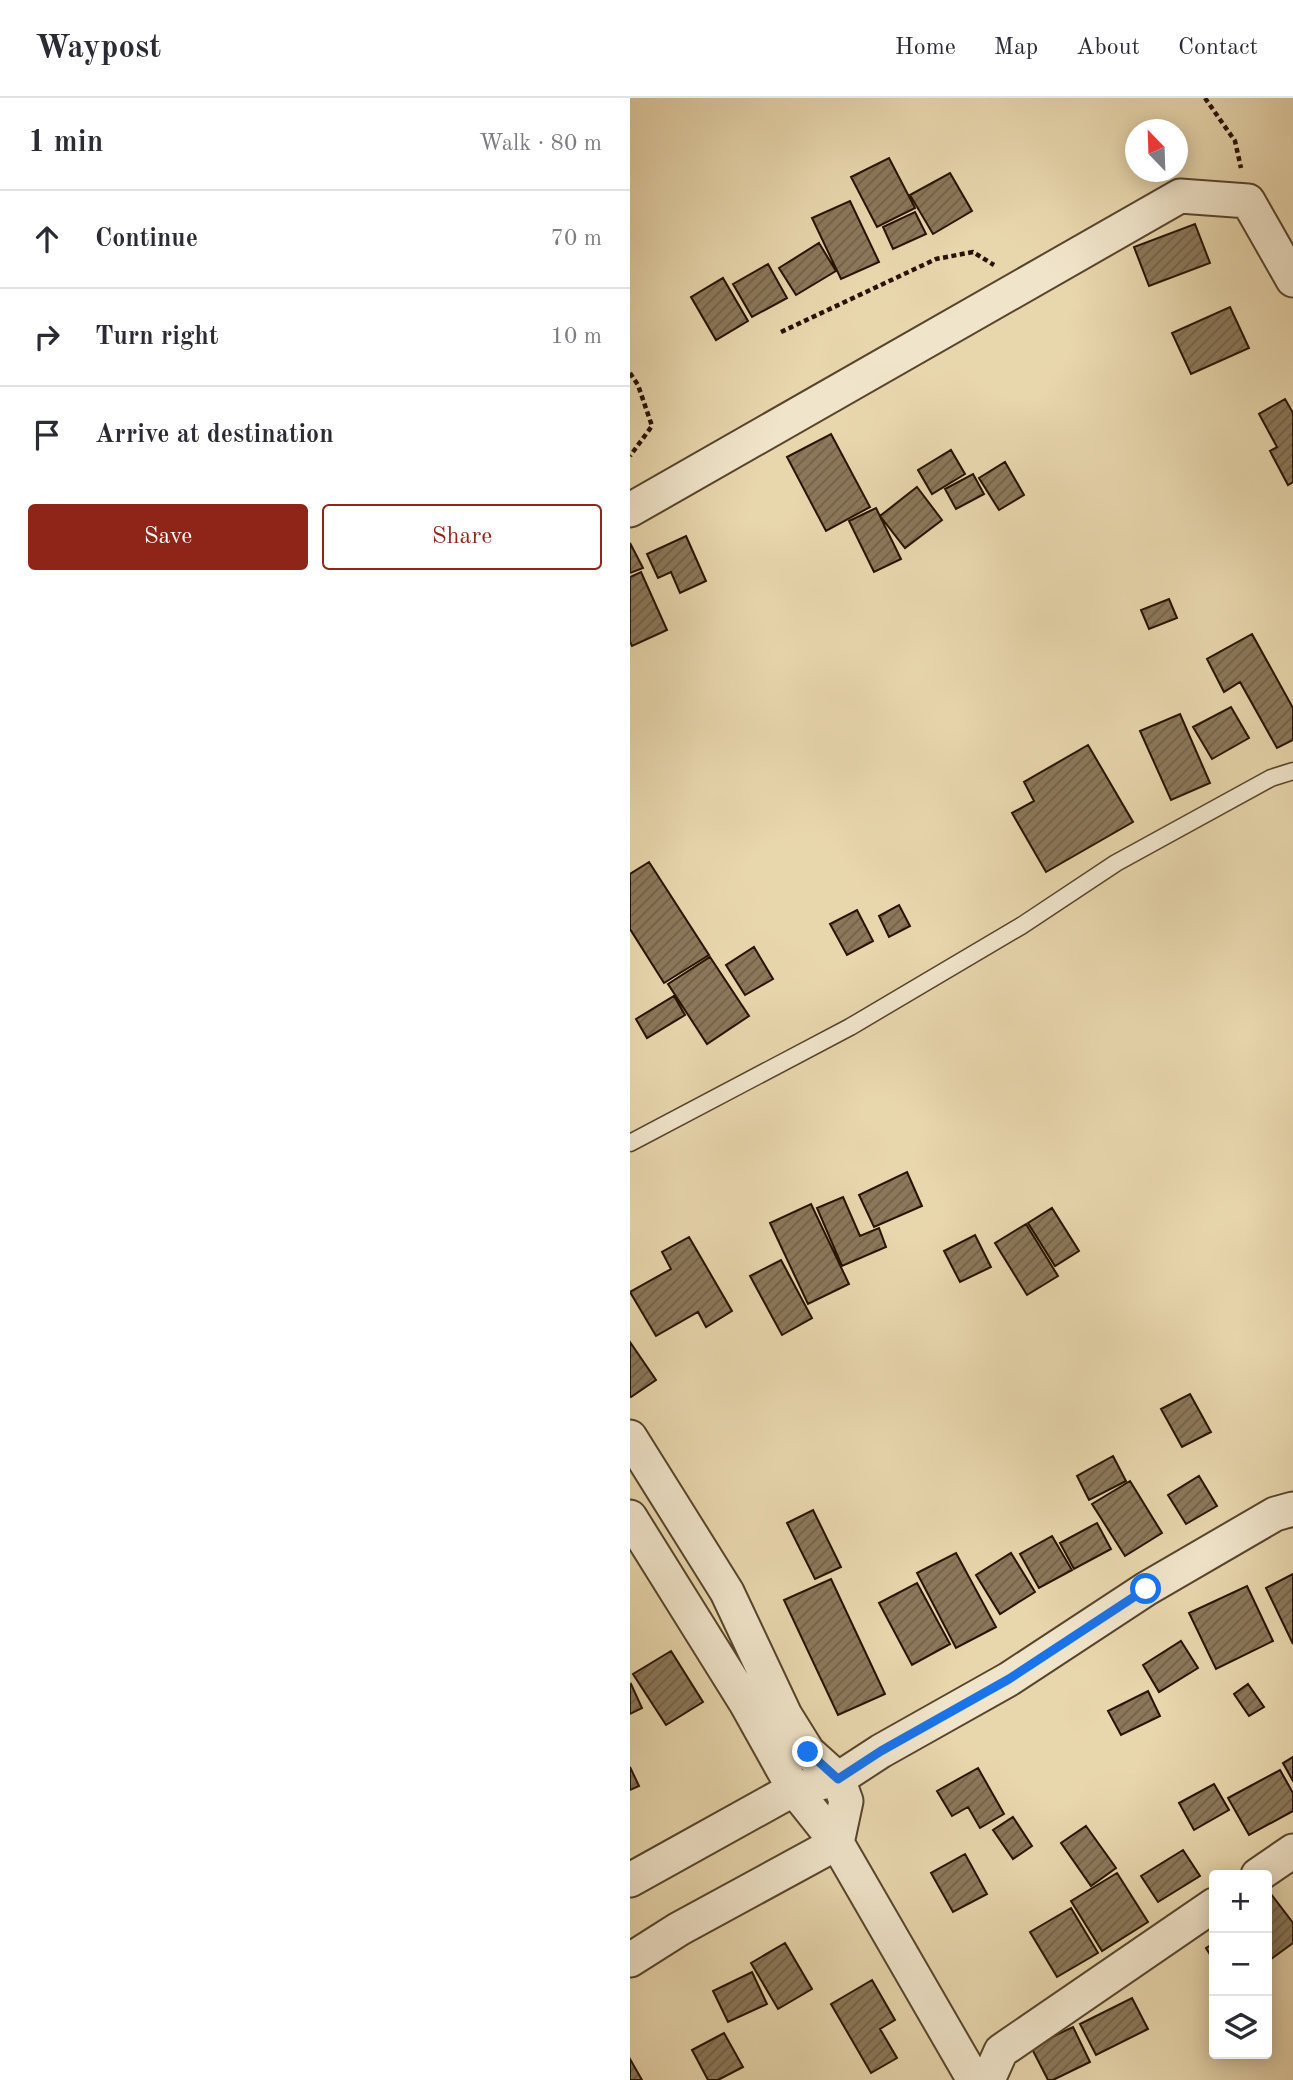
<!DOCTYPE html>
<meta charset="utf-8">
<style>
:root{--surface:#fff;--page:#f7f7f7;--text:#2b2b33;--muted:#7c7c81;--line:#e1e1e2;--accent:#8f2418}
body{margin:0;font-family:"Old Standard TT",serif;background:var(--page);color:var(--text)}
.controls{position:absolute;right:21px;bottom:21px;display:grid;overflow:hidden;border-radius:7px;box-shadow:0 4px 18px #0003}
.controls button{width:63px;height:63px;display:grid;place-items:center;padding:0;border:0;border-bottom:2px solid var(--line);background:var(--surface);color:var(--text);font:35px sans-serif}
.compass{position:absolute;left:495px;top:21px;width:63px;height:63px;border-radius:50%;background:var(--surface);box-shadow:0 4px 18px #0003;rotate:337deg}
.stop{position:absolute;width:21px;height:21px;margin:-16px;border:5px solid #1a73e8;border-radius:50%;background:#fff}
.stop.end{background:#1a73e8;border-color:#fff;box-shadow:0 2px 7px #0008}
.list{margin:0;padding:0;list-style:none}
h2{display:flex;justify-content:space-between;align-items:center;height:91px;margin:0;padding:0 28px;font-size:30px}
h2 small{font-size:23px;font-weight:400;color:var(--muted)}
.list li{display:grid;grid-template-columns:46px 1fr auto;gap:21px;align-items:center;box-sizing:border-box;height:98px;padding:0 28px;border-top:2px solid var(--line)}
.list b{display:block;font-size:26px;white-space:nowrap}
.list em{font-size:23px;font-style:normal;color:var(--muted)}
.actions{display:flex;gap:14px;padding:21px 28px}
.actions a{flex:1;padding:16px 0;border:2px solid var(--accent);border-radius:7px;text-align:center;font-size:24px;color:var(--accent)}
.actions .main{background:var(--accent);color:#fff}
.icon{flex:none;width:38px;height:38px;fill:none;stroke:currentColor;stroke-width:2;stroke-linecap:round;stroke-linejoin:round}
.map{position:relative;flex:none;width:663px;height:1982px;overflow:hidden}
header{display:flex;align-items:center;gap:42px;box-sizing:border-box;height:98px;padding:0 35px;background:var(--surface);border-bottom:2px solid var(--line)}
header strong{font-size:33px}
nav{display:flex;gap:38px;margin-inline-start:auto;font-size:24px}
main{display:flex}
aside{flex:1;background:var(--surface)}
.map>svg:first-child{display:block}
.building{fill:url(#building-hatch);stroke:#271300;stroke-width:2}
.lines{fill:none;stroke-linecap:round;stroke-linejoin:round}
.lane-casing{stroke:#57442b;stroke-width:19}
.street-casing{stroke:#57442b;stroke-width:37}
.path{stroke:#271300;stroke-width:4.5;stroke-dasharray:5 3.5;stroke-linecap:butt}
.lane{stroke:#f0e4ca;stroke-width:16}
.street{stroke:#f0e4ca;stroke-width:33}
.route{stroke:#1a73e8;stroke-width:9}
</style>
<header>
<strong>Waypost</strong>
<nav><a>Home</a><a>Map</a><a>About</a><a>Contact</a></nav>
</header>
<main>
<aside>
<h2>1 min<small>Walk · 80 m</small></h2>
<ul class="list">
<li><svg class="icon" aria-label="ahead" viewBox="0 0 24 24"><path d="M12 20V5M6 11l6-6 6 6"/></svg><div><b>Continue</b></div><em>70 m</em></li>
<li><svg class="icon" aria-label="right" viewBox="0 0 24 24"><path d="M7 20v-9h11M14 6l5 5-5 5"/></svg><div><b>Turn right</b></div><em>10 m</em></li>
<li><svg class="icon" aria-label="arrive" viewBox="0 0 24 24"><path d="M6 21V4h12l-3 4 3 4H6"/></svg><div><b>Arrive at destination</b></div></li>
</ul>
<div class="actions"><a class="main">Save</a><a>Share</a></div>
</aside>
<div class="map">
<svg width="663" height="1982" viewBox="0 0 663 1982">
<defs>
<pattern id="building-hatch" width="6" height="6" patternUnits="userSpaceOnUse" patternTransform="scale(1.75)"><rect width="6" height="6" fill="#8b785a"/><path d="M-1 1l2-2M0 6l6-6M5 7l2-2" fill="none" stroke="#726148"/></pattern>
</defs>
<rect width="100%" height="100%" fill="#e8d6ad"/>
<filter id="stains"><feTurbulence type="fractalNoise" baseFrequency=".00286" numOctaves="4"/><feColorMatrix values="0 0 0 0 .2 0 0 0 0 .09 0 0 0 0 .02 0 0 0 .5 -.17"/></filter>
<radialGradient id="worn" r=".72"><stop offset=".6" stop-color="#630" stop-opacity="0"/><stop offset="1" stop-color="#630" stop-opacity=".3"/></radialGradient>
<path class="building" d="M259,60l26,50 -38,19 -26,-50z
M320,75l22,38 -39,23 -23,-39z
M220,103l29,61 -38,17 -29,-61z
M285,114l11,22 -33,15 -10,-22z
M565,126l15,39 -61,23 -15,-39z
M189,145l17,28 -40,24 -17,-27z
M138,166l19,34 -35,19 -19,-33z
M93,180l25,43 -32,19 -25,-43z
M600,209l19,41 -58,26 -19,-41z
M655,301l8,14v69l-5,3 -18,-34 7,-4 -18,-33z
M201,336l39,73 -44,24 -39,-74z
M321,352l14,24 -33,20 -14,-24z
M375,364l19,33 -25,15 -20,-32z
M343,376l11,20 -28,15 -11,-20z
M287,389l25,33 -37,28 -25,-32z
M246,410l25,51 -27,13 -25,-51z
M56,438l20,45 -26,12 -9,-21 -13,6 -11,-24z
M0,445l13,25 -13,5z
M11,474l26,58 -35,16 -2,-4v-65z
M539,501l8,19 -28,11 -8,-19z
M622,536l41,74v32l-16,8 -37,-66 -16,10 -17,-33z
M601,609l18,31 -37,21 -19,-32z
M550,616l30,69 -39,17 -31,-69z
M458,647l45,77 -87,50 -34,-59 22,-12 -10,-19z
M19,764l60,93 -45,28 -34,-54v-55z
M269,807l11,21 -21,11 -10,-21z
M227,812l16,31 -26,14 -17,-31z
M124,849l19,32 -28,16 -19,-30z
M80,859l39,59 -42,28 -39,-60z
M44,898l11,19 -38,23 -11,-19z
M277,1074l15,34 -48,21 -15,-32z
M213,1099l17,39 19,-8 7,19 -44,19 -25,-58z
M181,1106l38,80 -41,20 -38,-81z
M422,1110l27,43 -24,15 -27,-43z
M396,1126l32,52 -31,19 -32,-52z
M345,1137l16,32 -31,15 -16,-31z
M59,1139l43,74 -26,16 -8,-15 -42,24 -26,-44 41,-23 -9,-17z
M151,1162l31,58 -30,17 -32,-59z
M0,1244l26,38 -25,17 -1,-1z
M560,1296l21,38 -29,15 -21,-38z
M483,1358l13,25 -37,19 -12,-24z
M569,1378l18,30 -31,18 -18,-29z
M500,1383l32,52 -37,23 -33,-52z
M183,1412l28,57 -26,12 -28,-56z
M467,1425l14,26 -37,20 -14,-26z
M422,1438l20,34 -33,18 -19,-34z
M326,1455l40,74 -40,21 -39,-75z
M381,1455l24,39 -35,22 -24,-39z
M663,1476v70l-27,-56z
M201,1481l54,115 -47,21 -54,-115z
M287,1485l33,61 -38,21 -33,-62z
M617,1488l26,55 -57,28 -27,-56z
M551,1543l17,27 -39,24 -16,-27z
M41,1553l32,51 -37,23 -33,-51z
M1,1586l11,24 -12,6v-29z
M618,1586l16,23 -15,9 -15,-22z
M518,1593l12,25 -39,19 -13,-24z
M663,1659v24l-10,-18z
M0,1669l9,19 -9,4z
M348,1670l26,46 -24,14 -12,-21 -16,9 -15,-25z
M650,1672l13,23v18l-44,24 -21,-37z
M584,1686l15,26 -35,20 -15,-27z
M383,1719l19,29 -19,13 -20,-29z
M456,1728l30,42 -25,18 -30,-43z
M553,1752l17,26 -42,26 -17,-26z
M335,1756l22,40 -34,18 -22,-39z
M487,1775l31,49 -46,29 -31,-50z
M641,1796l22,29v20l-26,19v-65z
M441,1810l27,45 -41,24 -27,-45z
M155,1845l27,46 -34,20 -27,-46z
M584,1845v18l-8,-13z
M122,1874l15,32 -39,18 -15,-31z
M242,1882l23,40 -15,9 17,29 -26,15 -40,-69z
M502,1900l16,31 -52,26 -16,-31z
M443,1929l17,35 -37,18h-5l-17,-33z
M94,1935l19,34 -25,13h-10l-16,-30z
M0,1961l12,21h-12z"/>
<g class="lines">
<g class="lane-casing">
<path id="lane" d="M0,1045l220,-116 171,-101 95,-63 155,-85 22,-7"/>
</g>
<g class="street-casing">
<path id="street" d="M0,412l550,-314 68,5 45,79
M0,1339l97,155 58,123 23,37 30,27 8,22 -9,42 137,237
M0,1419l116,186 48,86 43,54 -158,86 -49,31
M628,1777l35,-24
M0,1782l164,-91 44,-10 43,-28 128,-72 137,-90 129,-75 18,-5
M358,1982l13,-29 213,-146"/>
</g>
<path class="path" d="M575,0l30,43 6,27
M151,234l155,-73 37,-7 21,13
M0,275l8,12 14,41 -22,30"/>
<use href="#lane" class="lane"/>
<use href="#street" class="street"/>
</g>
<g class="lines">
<path class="route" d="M178,1654l30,27 43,-28 128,-72 137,-90"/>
</g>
<rect width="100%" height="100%" filter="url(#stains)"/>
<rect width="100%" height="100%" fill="url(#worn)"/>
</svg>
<div class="controls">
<button>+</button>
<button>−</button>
<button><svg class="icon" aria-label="layers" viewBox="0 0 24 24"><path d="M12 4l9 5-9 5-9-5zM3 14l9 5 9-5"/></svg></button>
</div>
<svg class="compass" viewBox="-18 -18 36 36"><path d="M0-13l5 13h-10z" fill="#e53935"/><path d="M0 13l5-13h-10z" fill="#7c7c81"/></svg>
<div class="stop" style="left:516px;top:1491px"></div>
<div class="stop end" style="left:178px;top:1654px"></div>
</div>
</main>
